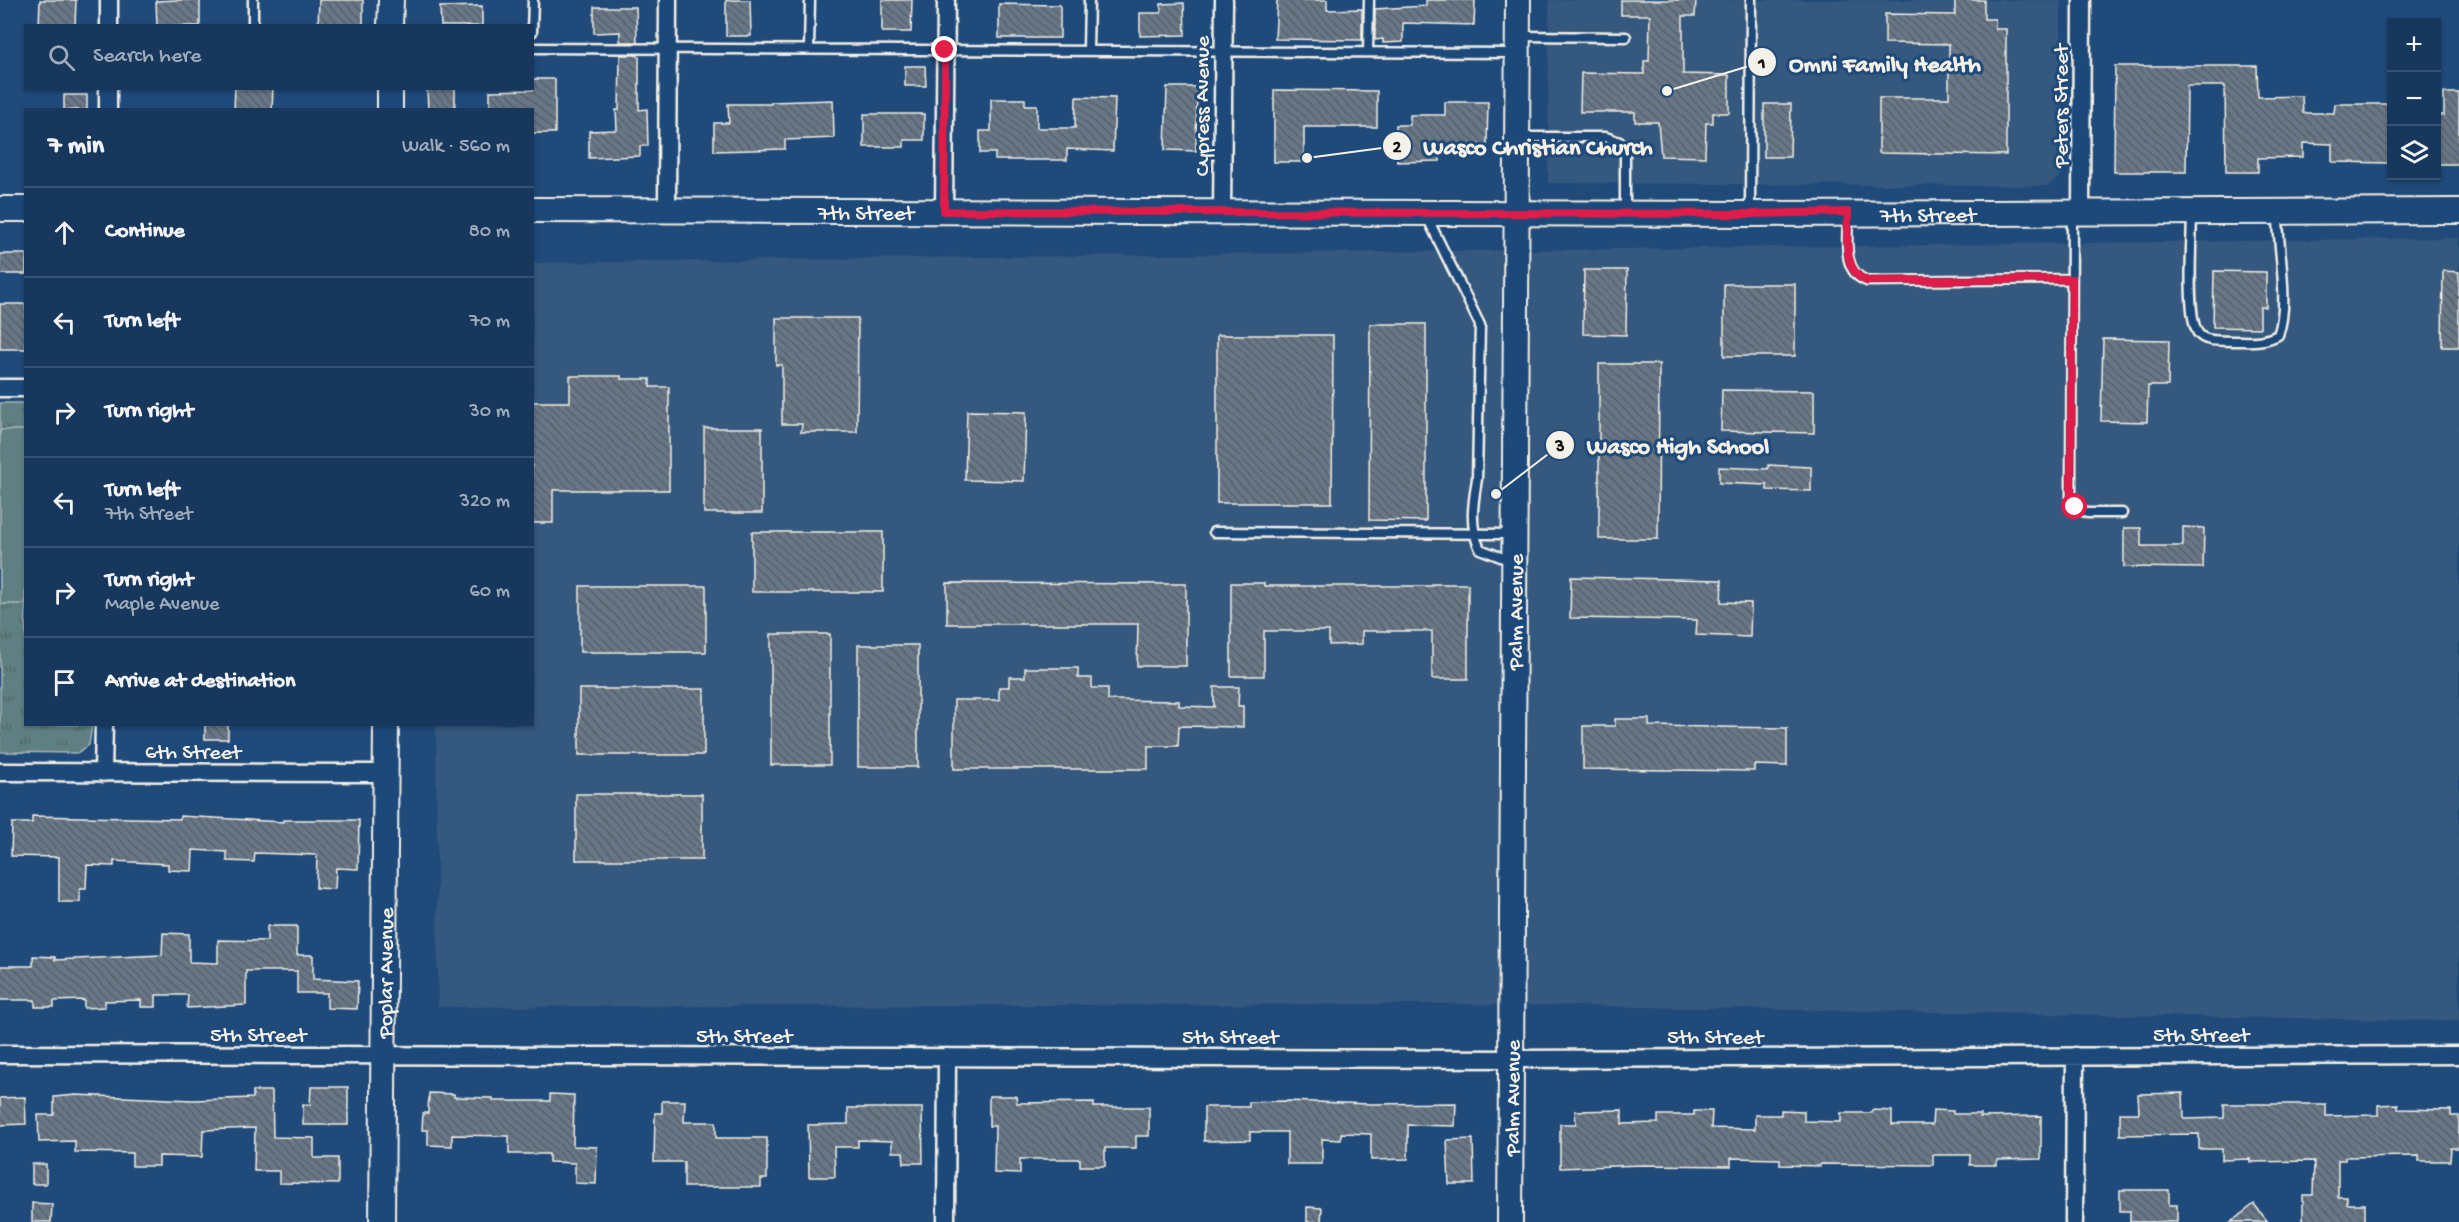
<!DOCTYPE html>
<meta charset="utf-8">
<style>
:root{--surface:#17385c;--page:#244365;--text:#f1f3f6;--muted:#9eacbb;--line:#365272}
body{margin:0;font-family:"Gochi Hand",sans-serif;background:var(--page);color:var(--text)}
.controls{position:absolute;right:18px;top:18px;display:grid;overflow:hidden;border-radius:0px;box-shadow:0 2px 4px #0004}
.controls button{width:54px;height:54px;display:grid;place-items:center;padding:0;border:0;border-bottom:2px solid var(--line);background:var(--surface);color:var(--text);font:30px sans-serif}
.stop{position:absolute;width:18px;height:18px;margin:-14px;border:4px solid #e11d48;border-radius:50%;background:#fff}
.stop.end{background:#e11d48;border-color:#fff;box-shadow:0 2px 6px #0008}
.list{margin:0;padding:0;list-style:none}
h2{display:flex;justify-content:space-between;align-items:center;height:78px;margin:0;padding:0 24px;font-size:26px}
h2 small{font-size:20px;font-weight:400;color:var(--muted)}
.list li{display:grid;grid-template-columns:39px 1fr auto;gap:18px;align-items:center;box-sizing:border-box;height:90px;padding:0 24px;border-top:2px solid var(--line)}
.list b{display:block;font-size:22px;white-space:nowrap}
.list p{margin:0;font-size:20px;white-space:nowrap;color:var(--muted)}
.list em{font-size:20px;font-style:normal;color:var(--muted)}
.icon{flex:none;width:33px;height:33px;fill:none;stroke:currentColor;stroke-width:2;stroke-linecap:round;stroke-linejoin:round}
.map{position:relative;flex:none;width:2459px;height:1222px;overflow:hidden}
.search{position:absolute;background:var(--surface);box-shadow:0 2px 4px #0004;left:24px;top:24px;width:510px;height:66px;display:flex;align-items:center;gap:15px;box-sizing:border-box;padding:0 21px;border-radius:0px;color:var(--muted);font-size:22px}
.panel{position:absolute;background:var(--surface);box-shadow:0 2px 4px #0004;left:24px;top:108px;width:510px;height:618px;border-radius:0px}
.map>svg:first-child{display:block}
.built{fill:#35587e}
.park{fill:url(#park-tufts);stroke:#a9b8b6;stroke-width:1.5}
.garden{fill:#5e7f83;stroke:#a9b8b6;stroke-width:1.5}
.building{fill:url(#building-back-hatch);stroke:#f4f1e8;stroke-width:1.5}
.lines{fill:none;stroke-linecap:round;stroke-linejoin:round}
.lane-casing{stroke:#f4f1e8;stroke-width:13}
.street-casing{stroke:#f4f1e8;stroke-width:21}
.secondary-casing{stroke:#f4f1e8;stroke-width:28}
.lane{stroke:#1f4a7a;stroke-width:8}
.street{stroke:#1f4a7a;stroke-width:16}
.secondary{stroke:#1f4a7a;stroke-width:24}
.route{stroke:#e11d48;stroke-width:8}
.labels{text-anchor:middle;stroke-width:6;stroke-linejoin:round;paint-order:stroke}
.street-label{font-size:22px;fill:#f4f1e8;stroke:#1f4a7a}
.leader{fill:none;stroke:#f4f1e8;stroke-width:2}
.callout-dot{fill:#f4f1e8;stroke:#1f4a7a;stroke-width:2}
.mark-label{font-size:18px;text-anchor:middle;font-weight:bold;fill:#111}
.callout-label{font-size:24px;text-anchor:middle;font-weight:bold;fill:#f4f1e8;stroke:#1f4a7a;stroke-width:6;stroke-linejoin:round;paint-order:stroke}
</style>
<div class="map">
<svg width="2459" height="1222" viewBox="0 0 2459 1222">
<defs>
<pattern id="park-tufts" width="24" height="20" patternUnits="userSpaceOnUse" patternTransform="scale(1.5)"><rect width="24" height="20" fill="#5e7f83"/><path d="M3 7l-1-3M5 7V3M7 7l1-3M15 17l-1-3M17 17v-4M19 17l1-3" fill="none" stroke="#556668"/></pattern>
<pattern id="building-back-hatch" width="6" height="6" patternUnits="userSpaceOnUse" patternTransform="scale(1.5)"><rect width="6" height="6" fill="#677787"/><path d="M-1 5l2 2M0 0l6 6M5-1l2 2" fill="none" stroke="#586066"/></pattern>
</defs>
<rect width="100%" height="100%" fill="#1f4a7a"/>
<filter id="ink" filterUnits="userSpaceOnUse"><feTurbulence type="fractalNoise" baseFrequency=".0167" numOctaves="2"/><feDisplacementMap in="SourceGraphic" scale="12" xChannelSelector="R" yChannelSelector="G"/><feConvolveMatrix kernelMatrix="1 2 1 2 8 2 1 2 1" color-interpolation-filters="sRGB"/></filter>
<g filter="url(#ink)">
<path class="built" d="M1549,0h512l1,174 -14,12 -500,-3z
M2459,238v783l-1001,-17 -1020,3 -2,-282 96,-1 1,-461z"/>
<path class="park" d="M0,403h25l1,321 66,1 -3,20 -12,8 -77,-1z"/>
<path class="garden" d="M0,430h25v174h-25z"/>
<path class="building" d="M40,0h36l-1,26h-36z
M177,0h23v26h-43l-1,-25z
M319,0h44v26h-45z
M726,0h24l1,36h-25z
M882,0h30l-1,32h-29z
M1277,0h50v10l35,-1v31l-87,-1z
M1426,0h49l-1,25 -71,-2v19l-20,1v-4l-8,1v-31l51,-3z
M1621,0h75l-1,16h-12v58l46,1v38h-16v10h-7l-1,34 -44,-1 -3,-34h-23v-10h-55l1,-39 63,1v-13h5l1,-46h-29z
M1955,0h29v19h11v10h11v126l-127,-2v-55h70v-54l-64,-1v-29l70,1z
M1184,3l1,32 -45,1v-23h21v-9z
M999,4l61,1v33h-61z
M482,6v20h-41l-1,-19z
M594,7h42l1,35h-17v-10l-26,1z
M620,55h17l2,2v53l8,-1 1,37h-8v10l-51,2v-27l28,-1 -1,-20h3z
M905,66h20l1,20h-21z
M2115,66h142l1,31 44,-1 1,17h31l1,-9h56v59l-59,-1v-18l-29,-1v14l-45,1v14h-32l-1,-86h-38l-1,86h-72z
M532,79h23v54h-23v-23h-42v-19l43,-1z
M1167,87h30l-1,64 -31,-1z
M235,88h38l-1,22h-38z
M427,88h28v22h-27z
M1274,90l103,1v36h-73v35h-30z
M2444,93h15v71h-23v-49h8z
M64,95h23v15h-23z
M1076,97l39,1 -2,53 -46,-2v11h-72v-7h-15v-22h11v-32h34v6h12v23h38z
M833,100l1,38 -49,2v9l-71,2v-28h15l-1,-19h43v-2z
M1445,102h43l-1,43 -48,-1 1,17 -43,1 -1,-37h14v-10h35z
M1764,104h27l-1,53h-26z
M864,114h60v26h-20v7h-40z
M0,254h26v20h-26z
M1584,270h43l-1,65 -43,-1z
M2214,271l52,1v35h-6v21l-47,-1z
M2443,271l16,1v75h-17z
M1724,284h71v72h-71z
M0,304h26v45h-26z
M776,318h82l-1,114h-56l1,-8h-20v-59h-6z
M1370,324h56v197l-57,-1z
M1217,335h116l-1,168h-115z
M2103,339l66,1 -1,46h-20l-1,36 -46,-1z
M1599,364h60l-1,175h-59z
M570,376h51v3h29v8h19v103h-116v33h-21v-121h38z
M1722,390l92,1v42l-93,-2z
M967,411l59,1 -2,69 -59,-1z
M704,428h58v85h-58z
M1768,465l43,2v24l-44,-1v-5l-48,-2v-16l49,2z
M2183,527l21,1 -1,40 -79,-1v-39h17v18h42z
M752,532h131v60h-131z
M1571,577l151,3 -1,22 30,1 -1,34 -54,-2 1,-15 -127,-2z
M947,583l239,1v82h-49l1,-42h-191z
M1231,583h33v3h168v-2h36v95h-36v-48h-70v13l-33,1v-14h-65v45h-33z
M580,586h126v66h-126z
M771,634h59v131h-59z
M858,645h60v122h-60z
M1025,668h53v10h14v10h16v12l71,1v5l35,1v-20h25l-1,19h5v21l-64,-1 -1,20h-30v23h-194v-69h45v-13h10v-10h16z
M579,689h125v66h-125z
M1615,719h34v7l138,2v38l-33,-1v6l-171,-2v-43h32z
M205,724h23v15h-23z
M576,794h126v66h-126z
M32,816l148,3v-3l103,6v-2h76l-1,49 -22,-1 -1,21 -19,-1 1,-33 -62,-2 -1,9 -27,-1v-9l-34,-2 -1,21 -24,-1v-6l-54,-3v5l-27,-1 -1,24h-6v13h-21v-45l-48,-1 1,-33h20z
M267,926h30v29h16v24l45,2 -1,28 -30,-1v-15h-30v-22h-51v34l-59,3 1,-13h-32v12h-15v-7l-36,1v6l-21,1v-8l-30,1v6h-19v-7h-35v-34h33v-10l22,1v3l107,-5 1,-22 26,1v28l29,1v-23l49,1z
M311,1087h37v38h-45v-20h7z
M253,1091h19l1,46 41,1v20h24v26l-59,-1v-12h-25l1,-43 -52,2 -1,27 -43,-1v10h-27v-13l-57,-1v-11l-36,1 -1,-27h16v-18l22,-2 117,5 60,-2z
M429,1093l25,1v3l39,1v3h57v-7l24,1 -1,51 24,1 -1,37 -21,-1v-20l-26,-1v-8h-40v-18l-57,-1v11l-24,-1v-15h-6l1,-17h5z
M2183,1093l1,26 40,-1v-14h102v12l52,-1v-10l20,-1v5l53,1v6h8v32h-8l-1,13h-31v-5l-74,1v3h-7v37h9v7h18v18h-62v-27h10l1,-34 -64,1v-3l-28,1v-11h-23v-15l-79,1v-22h19l-1,-19z
M989,1096h27l1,7 77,-1v5h55v29h-13v12h-31v18h-25v-7h-60v15l-26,-1 1,-47h-6z
M25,1097l1,27 -26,1v-27z
M662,1101h23l-1,21h32v16h51v41h-6v8h-77v-25h-30l1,-49h7z
M1286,1101l84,3 86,-1 -1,23 -47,-1v34l-37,1v-26l-30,-1v7l-19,-1v25h-35v-32h-37v8l-46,1v-34h45v-5z
M848,1108h74l1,55h-19l-1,-11h-11v-11l-34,-1v7h-24l1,30h-26l-1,-52 40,-1z
M1622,1110v14l36,-1v-8h36v-4h18l-1,17 44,1v-14h26v-5l23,1v10l37,1v-9h31v-3l20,1v14h40l1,-15 20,1v3h27v3l61,-1v43l-44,1v5h-27v-10h-37v10l-113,-1v2l-40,-1v-6l-49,-1v8l-88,-1 -83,3v-44h16l-1,-13z
M1473,1139l1,45h-25l-2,-44z
M32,1164h14v20h-14z
M2120,1190h49v15h8v17h-47v-11h-10z
M32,1203l20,1 -1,18h-19z
M2254,1204l14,18h-37z
M1307,1207l15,1 -1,14h-14z"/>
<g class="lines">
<g class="lane-casing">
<path id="lane" d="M253,26v-26
M532,32l1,-32
M1519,36l107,1
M532,48l982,5
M809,49l1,-49
M1088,50l1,-50
M1368,52l1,-52
M1520,137h86l14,5 5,9v59
M1750,211l1,-211
M2192,213c0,23 -6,104 6,120 7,10 24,7 35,8 16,0 30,2 45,-6 12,-32 0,-85 0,-120
M2072,215l-1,283 4,9 12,6h35
M1848,216c0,22 -7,56 19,65l205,-2
M1427,217l53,108 -3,154c-4,24 -8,48 3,70l31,12
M1214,532l300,2"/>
</g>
<g class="street-casing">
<path id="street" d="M109,26v-26
M108,110v-22
M667,210l1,-210
M944,211l2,-211
M1222,212l2,-212
M2081,212l1,-212
M0,388h26
M0,772l385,1
M103,773l1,-49
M0,1054l1511,5 948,-4
M946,1222l1,-165
M2074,1222l1,-166"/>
</g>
<g class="secondary-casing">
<g id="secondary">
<path d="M390,26l1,-26"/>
<path d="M390,110v-22"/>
<path d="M0,209h26"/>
<path id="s1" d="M532,210l1218,4 709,-3"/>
<path id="s2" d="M382,1222l4,-498"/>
<path id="s3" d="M1510,1222l8,-1222"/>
</g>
</g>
<use href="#lane" class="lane"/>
<use href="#street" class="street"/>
<use href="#secondary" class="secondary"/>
</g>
</g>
<g class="lines" filter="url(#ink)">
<path class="route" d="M945,50l-1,161 806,3 98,-2c0,23 -7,59 19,69l205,-2 -1,219 4,9"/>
</g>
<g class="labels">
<g class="street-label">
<text transform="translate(1200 106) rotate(-90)" y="8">Cypress Avenue</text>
<text transform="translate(2059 106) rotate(-90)" y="8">Peters Street</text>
<text dy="8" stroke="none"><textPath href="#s1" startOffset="334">7th Street</textPath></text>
<text dy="8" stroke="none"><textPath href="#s1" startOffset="1396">7th Street</textPath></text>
<text dy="8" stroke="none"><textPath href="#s3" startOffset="610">Palm Avenue</textPath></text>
<text x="193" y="758">6th Street</text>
<text dy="8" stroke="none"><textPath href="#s2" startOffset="249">Poplar Avenue</textPath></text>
<text x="258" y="1041">5th Street</text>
<text x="2201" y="1041">5th Street</text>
<text x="744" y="1042">5th Street</text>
<text x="1230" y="1043">5th Street</text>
<text x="1715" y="1043">5th Street</text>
<text dy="8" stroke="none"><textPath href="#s3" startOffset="124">Palm Avenue</textPath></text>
</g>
</g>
<path class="leader" d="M1667 91L1762 62M1307 158L1397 146M1496 494L1560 445"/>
<g class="callout-dot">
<circle cx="1667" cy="91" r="6"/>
<circle cx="1307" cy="158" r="6"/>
<circle cx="1496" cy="494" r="6"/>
<circle cx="1762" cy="62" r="15"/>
<circle cx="1397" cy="146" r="15"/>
<circle cx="1560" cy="445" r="15"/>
</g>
<g class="mark-label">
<text x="1762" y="68">1</text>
<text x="1397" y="152">2</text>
<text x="1560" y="451">3</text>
</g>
<g class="callout-label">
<text x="1885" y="71">Omni Family Health</text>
<text x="1538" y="154">Wasco Christian Church</text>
<text x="1678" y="453">Wasco High School</text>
</g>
</svg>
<div class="controls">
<button>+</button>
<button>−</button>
<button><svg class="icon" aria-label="layers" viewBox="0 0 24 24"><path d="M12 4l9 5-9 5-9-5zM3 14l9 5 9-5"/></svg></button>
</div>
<div class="stop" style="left:2075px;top:507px"></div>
<div class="stop end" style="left:945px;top:50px"></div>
<div class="search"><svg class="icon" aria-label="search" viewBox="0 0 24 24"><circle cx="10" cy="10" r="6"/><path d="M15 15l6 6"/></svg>Search here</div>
<section class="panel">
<h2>7 min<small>Walk · 560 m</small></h2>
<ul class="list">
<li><svg class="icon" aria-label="ahead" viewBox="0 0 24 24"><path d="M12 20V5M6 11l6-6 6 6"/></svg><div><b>Continue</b></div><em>80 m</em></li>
<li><svg class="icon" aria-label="left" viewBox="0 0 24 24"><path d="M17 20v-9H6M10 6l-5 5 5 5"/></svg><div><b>Turn left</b></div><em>70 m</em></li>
<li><svg class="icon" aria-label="right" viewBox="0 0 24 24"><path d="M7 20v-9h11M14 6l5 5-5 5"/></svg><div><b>Turn right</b></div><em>30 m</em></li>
<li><svg class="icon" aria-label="left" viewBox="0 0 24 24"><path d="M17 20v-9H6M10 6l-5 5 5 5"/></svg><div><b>Turn left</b><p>7th Street</p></div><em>320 m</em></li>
<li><svg class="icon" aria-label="right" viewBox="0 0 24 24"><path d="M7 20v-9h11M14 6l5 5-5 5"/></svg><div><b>Turn right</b><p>Maple Avenue</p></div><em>60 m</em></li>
<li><svg class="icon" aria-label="arrive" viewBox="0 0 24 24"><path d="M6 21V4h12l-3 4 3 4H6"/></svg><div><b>Arrive at destination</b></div></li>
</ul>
</section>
</div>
